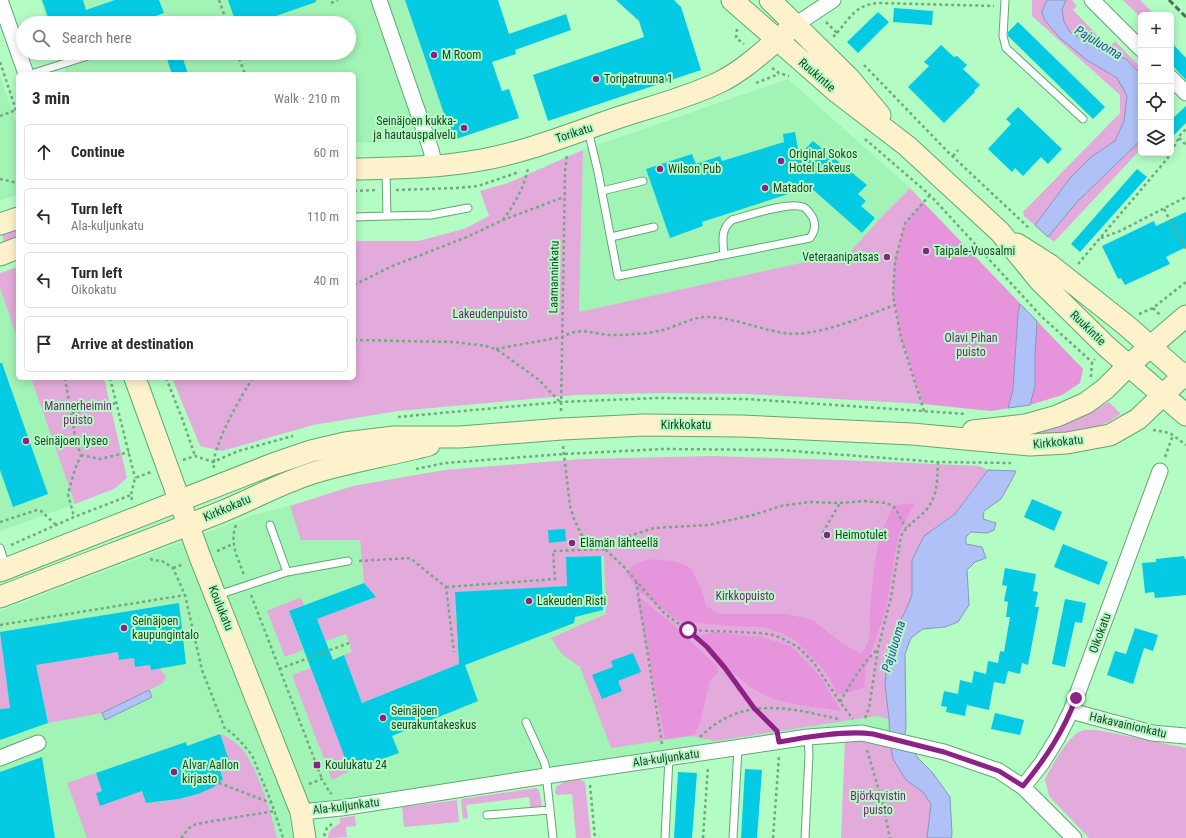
<!DOCTYPE html>
<meta charset="utf-8">
<style>
:root{--surface:#fff;--page:#f7f7f7;--text:#2b2b33;--muted:#7c7c81;--line:#e1e1e2}
body{margin:0;font-family:"Roboto Condensed",sans-serif;background:var(--page);color:var(--text)}
.controls{position:absolute;right:12px;top:12px;display:grid;overflow:hidden;border-radius:6px;box-shadow:0 2px 10px #0003}
.controls button{width:36px;height:36px;display:grid;place-items:center;padding:0;border:0;border-bottom:1px solid var(--line);background:var(--surface);color:var(--text);font:20px sans-serif}
.stop{position:absolute;width:12px;height:12px;margin:-9px;border:3px solid #8d2185;border-radius:50%;background:#fff}
.stop.end{background:#8d2185;border-color:#fff;box-shadow:0 1px 4px #0008}
.list{margin:0;padding:0;list-style:none}
h2{display:flex;justify-content:space-between;align-items:center;height:52px;margin:0;padding:0 16px;font-size:17px}
h2 small{font-size:13px;font-weight:400;color:var(--muted)}
.list li{display:grid;grid-template-columns:26px 1fr auto;gap:12px;align-items:center;box-sizing:border-box;height:56px;margin:0 8px 8px;padding:0 8px;border:1px solid var(--line);border-radius:6px}
.list b{display:block;font-size:15px;white-space:nowrap}
.list p{margin:0;font-size:13px;white-space:nowrap;color:var(--muted)}
.list em{font-size:13px;font-style:normal;color:var(--muted)}
.icon{flex:none;width:22px;height:22px;fill:none;stroke:currentColor;stroke-width:2;stroke-linecap:round;stroke-linejoin:round}
.map{position:relative;flex:none;width:1186px;height:838px;overflow:hidden}
.search{position:absolute;background:var(--surface);box-shadow:0 2px 10px #0003;left:16px;top:16px;width:340px;height:44px;display:flex;align-items:center;gap:10px;box-sizing:border-box;padding:0 14px;border-radius:22px;color:var(--muted);font-size:15px}
.panel{position:absolute;background:var(--surface);box-shadow:0 2px 10px #0003;left:16px;top:72px;width:340px;height:308px;border-radius:6px}
.map>svg:first-child{display:block}
.built{fill:#a2f3b6}
.green{fill:#e3abdb}
.forest{fill:#e695dc}
.water{fill:#b0c1f8;stroke:#8499b9}
.building{fill:#04cae4}
.lines{fill:none;stroke-linecap:round;stroke-linejoin:round}
.lane-casing{stroke:#61a774;stroke-width:9}
.street-casing{stroke:#61a774;stroke-width:17}
.secondary-casing{stroke:#61a774;stroke-width:23}
.path{stroke:#73a980;stroke-width:2.5;stroke-dasharray:3 3;stroke-linecap:butt}
.lane{stroke:#fff;stroke-width:7}
.street{stroke:#fff;stroke-width:15}
.secondary{stroke:#fef2cd;stroke-width:21}
.rail{stroke:#487252;stroke-width:3;stroke-dasharray:6 3;stroke-linecap:butt}
.route{stroke:#8d2185;stroke-width:5}
.poi-dot{fill:#8d2185;stroke:#b3fcc4;stroke-width:1.5}
.labels{text-anchor:middle;stroke-width:4;stroke-linejoin:round;paint-order:stroke}
.poi-label{font-size:12px;fill:#1f3d27;stroke:#b3fcc4;text-anchor:start}
.street-label{font-size:12px;fill:#1f3d27;stroke:#b3fcc4}
.park-label{font-size:12px;fill:#7d1e76;stroke:#b3fcc4}
.water-label{font-size:13px;font-style:italic;fill:#3545ab;stroke:#b3fcc4}
</style>
<div class="map">
<svg width="1186" height="838" viewBox="0 0 1186 838">
<rect width="100%" height="100%" fill="#b3fcc4"/>
<path class="built" d="M40,0h365l48,140 -99,3v-69h-288l-7,-21h290v-30h-301z
M0,76l18,52v67l-18,5z
M788,79l122,109 -26,26 -34,38 -271,60 4,-162z
M0,288l18,52v38h13l44,126 -75,27z
M583,459l260,1 136,6 6,7 -61,63 -35,183v16l-27,-2 -574,78 5,27h-293v-227l253,-96 37,-9 63,-20 92,-16z"/>
<path class="green" d="M1032,0h40l5,6 -4,4 36,37 6,-6 26,27v81l-87,93 -30,-26 -1,-4 97,-99v-18l-88,-79z
M1123,0h17l15,15h-14v3z
M583,150l-4,162 271,-60 34,-38 26,-26 13,14 -18,21 -12,73 8,42 22,66 -175,-10 -89,-1 -83,2 -178,16 -85,14 -91,26 -22,-5 -28,-68h182v-137h64l46,-12 25,-13 -9,-25 28,-8z
M18,226v12l-14,4 -3,-10z
M18,267v73l-18,-52v-15z
M31,378h73l23,100 -13,11 -39,15z
M1109,402l12,12 -13,8 -22,10 -56,3 48,-16z
M712,456l128,4 139,6 9,4 -33,44 -31,22 -12,24v35l-7,17 -10,17 -7,24 -3,31 4,35 -12,-3 -162,25 -24,-5 -80,12 -31,-81 -18,-13 -11,-16 55,-24 -2,-58 -37,1v29l-112,6 4,72 -97,39 -18,-48 8,-3 -6,-18 -20,7 -9,-22 59,-22 -12,-14 -4,-43h-59l-11,-34 63,-20 92,-16 138,-11z
M301,597l3,9 -15,6 14,38 -18,7 -18,-46z
M0,632l10,76 -10,1z
M118,652l1,8 15,-2 1,9 15,-2 1,5 8,-2 7,8 -3,7 -61,30 -54,10 -12,-58z
M311,668l39,103 -18,9 -40,-105z
M1097,730l89,18v90h-97l-40,-42 -4,-17c6,-12 24,-44 36,-48 5,-2 11,-1 16,-1z
M220,734c8,3 16,8 21,14 17,19 30,65 36,90h-190l-20,-55 29,-10 6,18 -6,2 4,12 42,-14 4,12c27,-2 56,-5 77,-24l-5,-15 11,-4z
M845,739l45,3 16,38 17,12 8,12 -4,34h-86z
M581,780l4,2 6,56h-15l-4,-44 -14,1 -3,-2 1,-6 9,-6z
M536,788l3,2 3,16 -2,3 -9,1 -2,-13 -63,8 2,13 -5,1 -2,-17 1,-3z
M457,800l2,22 -55,5 -2,-20z
M355,816l1,10 -10,1 1,10 -19,1c0,-8 6,-11 12,-15v-5z"/>
<path class="forest" d="M923,202l160,167 -3,14 -18,12 -32,10 -39,6 -68,-7 -22,-66 -8,-42 2,-35 10,-38z
M915,503l-16,30 -14,80 -19,54 -2,21 -26,7 -12,-23 -30,-31 -14,-8 -18,-6 -37,-1 -48,-5 -40,-29 -12,-18c4,-8 12,-12 20,-14 9,-2 36,1 43,8 6,8 15,28 16,38l14,8h66l27,6 31,25 18,9c3,-5 6,-11 7,-17 2,-8 0,-17 1,-25 3,-36 5,-74 24,-107z
M636,594l40,33 41,39 1,7 -8,8 -10,41 -5,13 -30,4z
M714,632l47,5 30,9 29,30 21,35c-27,-5 -60,-5 -84,-20 -23,-13 -40,-36 -57,-55z"/>
<path class="water" d="M1047,0h19l-4,10 2,12 6,10 29,18 27,9 15,15v66l-64,62 -29,35 -13,-12 36,-48 20,-20 24,-16 9,-20 3,-25 -10,-18 -30,-18 -27,-22 -16,-19 -2,-7z
M1020,304l17,17 -2,34v31l-5,19 -22,3 5,-18 5,-77z
M988,470l28,1 -7,14 -8,14 -17,12 -1,8 13,4 -2,7 -7,3 -16,-1 -5,5v7l16,3 4,11 -11,4 -8,8 2,35 -11,17 -13,5 -22,2 -12,9 -6,16 1,74 -2,11 14,19 14,14 18,25 2,37 -1,4h-24l4,-34 -8,-12 -17,-12 -13,-21 -3,-17 -1,-23 -4,-35 3,-31 7,-24 10,-17 7,-17v-35l12,-24 31,-22z
M149,690l3,7 -47,23 -3,-7z"/>
<path class="building" d="M42,0h41l3,10 29,-10h44l5,13 -29,10h-85z
M228,0h88v2l-60,21h-20z
M405,0h93l11,34 57,-20 5,16 -56,20 1,4 -24,8 10,29 7,-2 10,29 -66,22z
M616,0h58l7,7 20,63 -153,51 -15,-46 111,-38 -5,-16z
M894,8l39,3 -1,14 -39,-3z
M878,12l11,10 -31,31 -11,-11z
M1018,22l87,85 -12,12 -85,-83v-4z
M1171,42l15,16v22l-15,-16z
M941,45l13,12 3,-1 10,9 -4,4 17,16 -6,6 1,1 -31,31 -36,-36 21,-21 -5,-4z
M165,53h16l7,21h-16z
M1186,106v17l-15,15v-18z
M1018,107l44,42 -14,15 -7,-7 -18,19 -8,-8 -3,4 -24,-23 23,-25 -5,-5z
M795,132l4,23 14,-14 54,44 -9,9 8,7 -5,5 14,12 -13,15 -52,-46 -108,35 1,4 -33,12 -24,-69 46,-15 4,10 24,-8 2,5 62,-19 -1,-8z
M1137,169l10,8 -67,75 -9,-8z
M1186,212v35l-20,10 4,7 -45,21 -4,-7 -3,1 -16,-33 52,-25 2,5z
M0,363h2l46,131 -35,13 -13,-37z
M1032,499l30,13 -8,19 -30,-14z
M565,529l1,12 -17,2 -1,-13z
M1063,544l45,18 -9,23 -45,-18z
M601,556l2,54 -28,7 -1,6 -109,42 13,36 -86,35 7,17 -49,18 -61,-160 75,-28 12,14 -59,22 16,41 11,-5 18,48 97,-39 -4,-72 112,-6 -1,-29z
M1184,556l1,3h1v36l-31,3 -1,-6 -9,1 -3,-30 14,-1v-3z
M1005,568l31,6 -3,17 5,1 -3,15h4l-11,58 -6,-2 -2,11 -12,-3 -3,13 -11,-2 -5,28 -22,-5 -2,11 -19,-4 1,-5 -6,-1 3,-15 14,3 2,-14 12,3 2,-12 12,3 2,-13 10,2 2,-12 4,1 6,-35h-4l2,-15 -4,-1 3,-15 -5,-1z
M1065,599l21,4 -4,20 -7,-1 -10,45 -13,-3z
M179,603l7,61 -35,6 -1,-5 -15,2 -1,-9 -15,2 -1,-8 -82,13 12,58 -48,17v-31l10,-1 -10,-76z
M1135,628l23,7 -5,16 -9,-3 -11,36 -26,-9 8,-24 11,3z
M633,653l8,19 -23,9 4,10 -20,8 -10,-24 21,-8 -2,-6z
M995,713l29,7 -4,15 -29,-6z
M220,734l9,26 -11,4 5,15 -9,8 -16,7 -19,5 -33,4 -4,-12 -42,15 -4,-13 6,-2 -6,-18 90,-31 1,4z
M42,757l13,81h-55v-66z
M745,769l17,1 -5,68h-16z
M678,772l19,1 -5,65h-18z"/>
<g class="lines">
<g class="lane-casing">
<path id="lane" d="M1005,0l-2,36 3,12 77,71
M31,74l66,-21
M588,130l10,42 20,104 192,-38c5,-7 6,-12 3,-20 -3,-4 -5,-9 -10,-11 -13,-6 -56,9 -71,13 -12,9 -9,22 -8,35
M386,171l1,45 44,-1 37,-7
M602,191l41,-10
M354,217l33,-1
M611,237l43,-10
M270,525l17,47
M0,548l6,18
M218,595l69,-23 61,-11
M526,722l19,42 8,74
M487,815l63,-5
M665,838l4,-80
M733,838l5,-90
M805,838l4,-84 -1,-17"/>
</g>
<g class="street-casing">
<path id="street" d="M0,0l26,74
M379,0l52,150 4,17
M1092,0l49,49
M795,25l38,-25
M1171,78l15,15
M1071,711l81,22 34,3
M0,758l38,-15
M1023,787l19,-24 16,-26 13,-26 89,-240
M301,812l40,-4 205,-32 262,-39 54,-4 82,19 55,19 24,16 51,51"/>
</g>
<g class="secondary-casing">
<path id="secondary" d="M732,0l106,93 69,53 93,86 39,48 68,67 79,68
M770,0l80,79 30,36
M354,169c40,-1 81,-1 121,-8 50,-8 98,-28 145,-44 34,-11 69,-20 100,-35 28,-14 51,-38 75,-57
M0,224l18,-6
M1017,244l33,21 77,61 59,52
M0,255l18,-7
M135,378l65,179 101,255 4,26
M973,431l52,-6 32,-9 29,-13 19,-14 24,-24 57,-49
M0,571l273,-107 38,-13 34,-8 49,-6h66l102,-8 82,-4 97,1 171,8 118,11 37,-2 43,-8 28,-16 48,-46
M0,597c74,-29 148,-56 221,-85 32,-13 62,-30 95,-40 37,-11 75,-17 113,-27"/>
</g>
<path class="path" d="M219,0l8,23
M331,3l7,-3
M826,22l11,11 -3,3 1,1
M737,29l-1,9 8,6
M837,33c13,-16 20,-29 42,-30l115,3
M237,53l8,21
M0,62l18,54
M864,65l85,88 81,76
M772,68l7,5 10,3
M756,83l23,-9
M0,116l16,-6
M1179,138l7,7
M865,139l65,56 112,122 50,45
M1171,152l10,-18 5,-5
M953,156l5,-6
M0,179l18,4
M396,190l61,-2 21,-2 41,-14
M354,191l21,-1
M1164,209l22,41
M503,220c12,-17 21,-32 25,-52
M1101,238l19,-7 66,-34
M1078,264l89,-105 4,-6
M354,285l36,-18 77,-30 36,-17 61,-23
M1153,308l7,7
M1139,314l14,-6 33,-26
M354,340l100,2 32,4 10,3 42,30 22,23
M496,349l66,-12c21,-11 28,-3 50,-2 7,0 14,0 21,-1 9,0 21,-2 30,-4 15,-4 31,-14 46,-13 26,1 49,12 75,16 32,5 80,-17 111,-28
M1091,377l1,-15 3,-3
M65,378l11,64 5,13 -6,14 -7,25 6,23
M110,378l25,100
M166,378l16,40 13,38
M561,411l4,-239 2,-18
M924,411l-23,-73 -8,-42 2,-35 10,-38 25,-28
M72,413l44,-10
M398,417l162,-15 98,-4 89,1 219,15
M1153,430l17,3 16,12
M563,446l7,60 4,13 7,15 10,9 14,6 19,18 40,46 23,17 20,17 18,21 29,40 19,19
M81,455l19,4 29,-7
M1165,457l8,-22
M183,460l12,-4 18,6 25,-11 55,-15
M214,468c-4,-18 28,-74 39,-90
M416,469l29,-6 119,-9 99,-5 116,1 159,12 73,1
M132,500l-1,-5 4,-17 16,-6
M0,522l37,-12 4,1 15,14
M236,525c-7,18 2,33 8,50
M823,539v-7l17,-29
M11,545l63,-28 57,-22
M217,551l16,-7
M151,558l1,2 10,1 11,7 12,27 17,75 23,59 6,3 10,10 11,13 20,49 11,34
M359,561l51,-3 36,29 8,65
M173,568l11,-4
M636,581l26,163
M446,587l109,-8 -2,-28 52,-2 18,-11 31,-10 54,-3 45,-10 28,-9 29,-4 30,1 25,-2 22,2 8,5 11,20
M251,595l71,184
M0,625l185,-30
M687,630l72,3 15,2 9,4 15,8 16,16 26,39 13,17
M279,669l70,-26
M840,702c11,-19 21,-37 38,-53
M865,718l4,-10 9,-59 13,-52 10,-61c5,-9 12,-14 19,-20 18,-15 17,-33 18,-54
M700,737c41,-41 87,-30 138,-18
M867,750l15,51 8,37
M219,783l52,20
M309,784l13,-5 8,14h2
M590,785l5,53
M324,836l3,-8 5,-4
M181,838l9,-11 6,-3 78,-13
M703,838l5,-71
M773,838l6,-82"/>
<use href="#lane" class="lane"/>
<use href="#street" class="street"/>
<use href="#secondary" class="secondary"/>
<path class="rail" d="M1169,0l17,17"/>
</g>
<g class="lines">
<path class="route" d="M688,630l19,17 18,21 29,40 23,23 2,11c27,-5 67,-12 94,-8l71,18 55,19 24,15c23,-28 40,-54 53,-88"/>
</g>
<g class="poi-dot">
<circle cx="434" cy="55" r="4"/>
<circle cx="596" cy="79" r="4"/>
<circle cx="464" cy="128" r="4"/>
<circle cx="781" cy="161" r="4"/>
<circle cx="660" cy="169" r="4"/>
<circle cx="765" cy="188" r="4"/>
<circle cx="926" cy="251" r="4"/>
<circle cx="887" cy="257" r="4"/>
<circle cx="26" cy="441" r="4"/>
<circle cx="827" cy="535" r="4"/>
<circle cx="572" cy="543" r="4"/>
<circle cx="529" cy="601" r="4"/>
<circle cx="124" cy="628" r="4"/>
<circle cx="383" cy="718" r="4"/>
<rect x="313" y="761" width="8" height="8" rx="2"/>
<circle cx="174" cy="772" r="4"/>
</g>
<g class="labels">
<g class="poi-label">
<text x="442" y="59">M Room</text>
<text x="604" y="83">Toripatruuna 1</text>
<text x="456" y="125" text-anchor="end">Seinäjoen kukka-<tspan x="456" dy="14">ja hautauspalvelu</tspan></text>
<text x="789" y="158">Original Sokos<tspan x="789" dy="14">Hotel Lakeus</tspan></text>
<text x="668" y="173">Wilson Pub</text>
<text x="773" y="192">Matador</text>
<text x="934" y="255">Taipale-Vuosalmi</text>
<text x="879" y="261" text-anchor="end">Veteraanipatsas</text>
<text x="34" y="445">Seinäjoen lyseo</text>
<text x="835" y="539">Heimotulet</text>
<text x="580" y="547">Elämän lähteellä</text>
<text x="537" y="605">Lakeuden Risti</text>
<text x="132" y="625">Seinäjoen<tspan x="132" dy="14">kaupungintalo</tspan></text>
<text x="391" y="715">Seinäjoen<tspan x="391" dy="14">seurakuntakeskus</tspan></text>
<text x="182" y="769">Alvar Aallon<tspan x="182" dy="14">kirjasto</tspan></text>
<text x="325" y="769">Koulukatu 24</text>
</g>
<g class="street-label">
<text transform="translate(817 75) rotate(41)" y="4">Ruukintie</text>
<text transform="translate(574 133) rotate(-18)" y="4">Torikatu</text>
<text transform="translate(554 277) rotate(-89)" y="4">Laamanninkatu</text>
<text transform="translate(1088 328) rotate(44)" y="4">Ruukintie</text>
<text x="686" y="429">Kirkkokatu</text>
<text transform="translate(1058 442) rotate(-6)" y="4">Kirkkokatu</text>
<text transform="translate(227 508) rotate(-23)" y="4">Kirkkokatu</text>
<text transform="translate(221 608) rotate(68)" y="4">Koulukatu</text>
<text transform="translate(1100 633) rotate(-70)" y="4">Oikokatu</text>
<text transform="translate(1128 725) rotate(13)" y="4">Hakavainionkatu</text>
<text transform="translate(666 758) rotate(-8)" y="4">Ala-kuljunkatu</text>
<text transform="translate(346 806) rotate(-7)" y="4">Ala-kuljunkatu</text>
</g>
<g class="park-label">
<text x="490" y="318">Lakeudenpuisto</text>
<text x="971" y="342">Olavi Pihan<tspan x="971" dy="14">puisto</tspan></text>
<text x="78" y="410">Mannerheimin<tspan x="78" dy="14">puisto</tspan></text>
<text x="745" y="600">Kirkkopuisto</text>
<text x="878" y="800">Björkqvistin<tspan x="878" dy="14">puisto</tspan></text>
</g>
<g class="water-label">
<text transform="translate(1099 42) rotate(31)" y="5">Pajuluoma</text>
<text transform="translate(893 646) rotate(-73)" y="5">Pajuluoma</text>
</g>
</g>
</svg>
<div class="controls">
<button>+</button>
<button>−</button>
<button><svg class="icon" aria-label="locate" viewBox="0 0 24 24"><circle cx="12" cy="12" r="6"/><path d="M12 2v4M12 18v4M2 12h4M18 12h4"/></svg></button>
<button><svg class="icon" aria-label="layers" viewBox="0 0 24 24"><path d="M12 4l9 5-9 5-9-5zM3 14l9 5 9-5"/></svg></button>
</div>
<div class="stop" style="left:688px;top:630px"></div>
<div class="stop end" style="left:1076px;top:698px"></div>
<div class="search"><svg class="icon" aria-label="search" viewBox="0 0 24 24"><circle cx="10" cy="10" r="6"/><path d="M15 15l6 6"/></svg>Search here</div>
<section class="panel">
<h2>3 min<small>Walk · 210 m</small></h2>
<ul class="list">
<li><svg class="icon" aria-label="ahead" viewBox="0 0 24 24"><path d="M12 20V5M6 11l6-6 6 6"/></svg><div><b>Continue</b></div><em>60 m</em></li>
<li><svg class="icon" aria-label="left" viewBox="0 0 24 24"><path d="M17 20v-9H6M10 6l-5 5 5 5"/></svg><div><b>Turn left</b><p>Ala-kuljunkatu</p></div><em>110 m</em></li>
<li><svg class="icon" aria-label="left" viewBox="0 0 24 24"><path d="M17 20v-9H6M10 6l-5 5 5 5"/></svg><div><b>Turn left</b><p>Oikokatu</p></div><em>40 m</em></li>
<li><svg class="icon" aria-label="arrive" viewBox="0 0 24 24"><path d="M6 21V4h12l-3 4 3 4H6"/></svg><div><b>Arrive at destination</b></div></li>
</ul>
</section>
</div>
